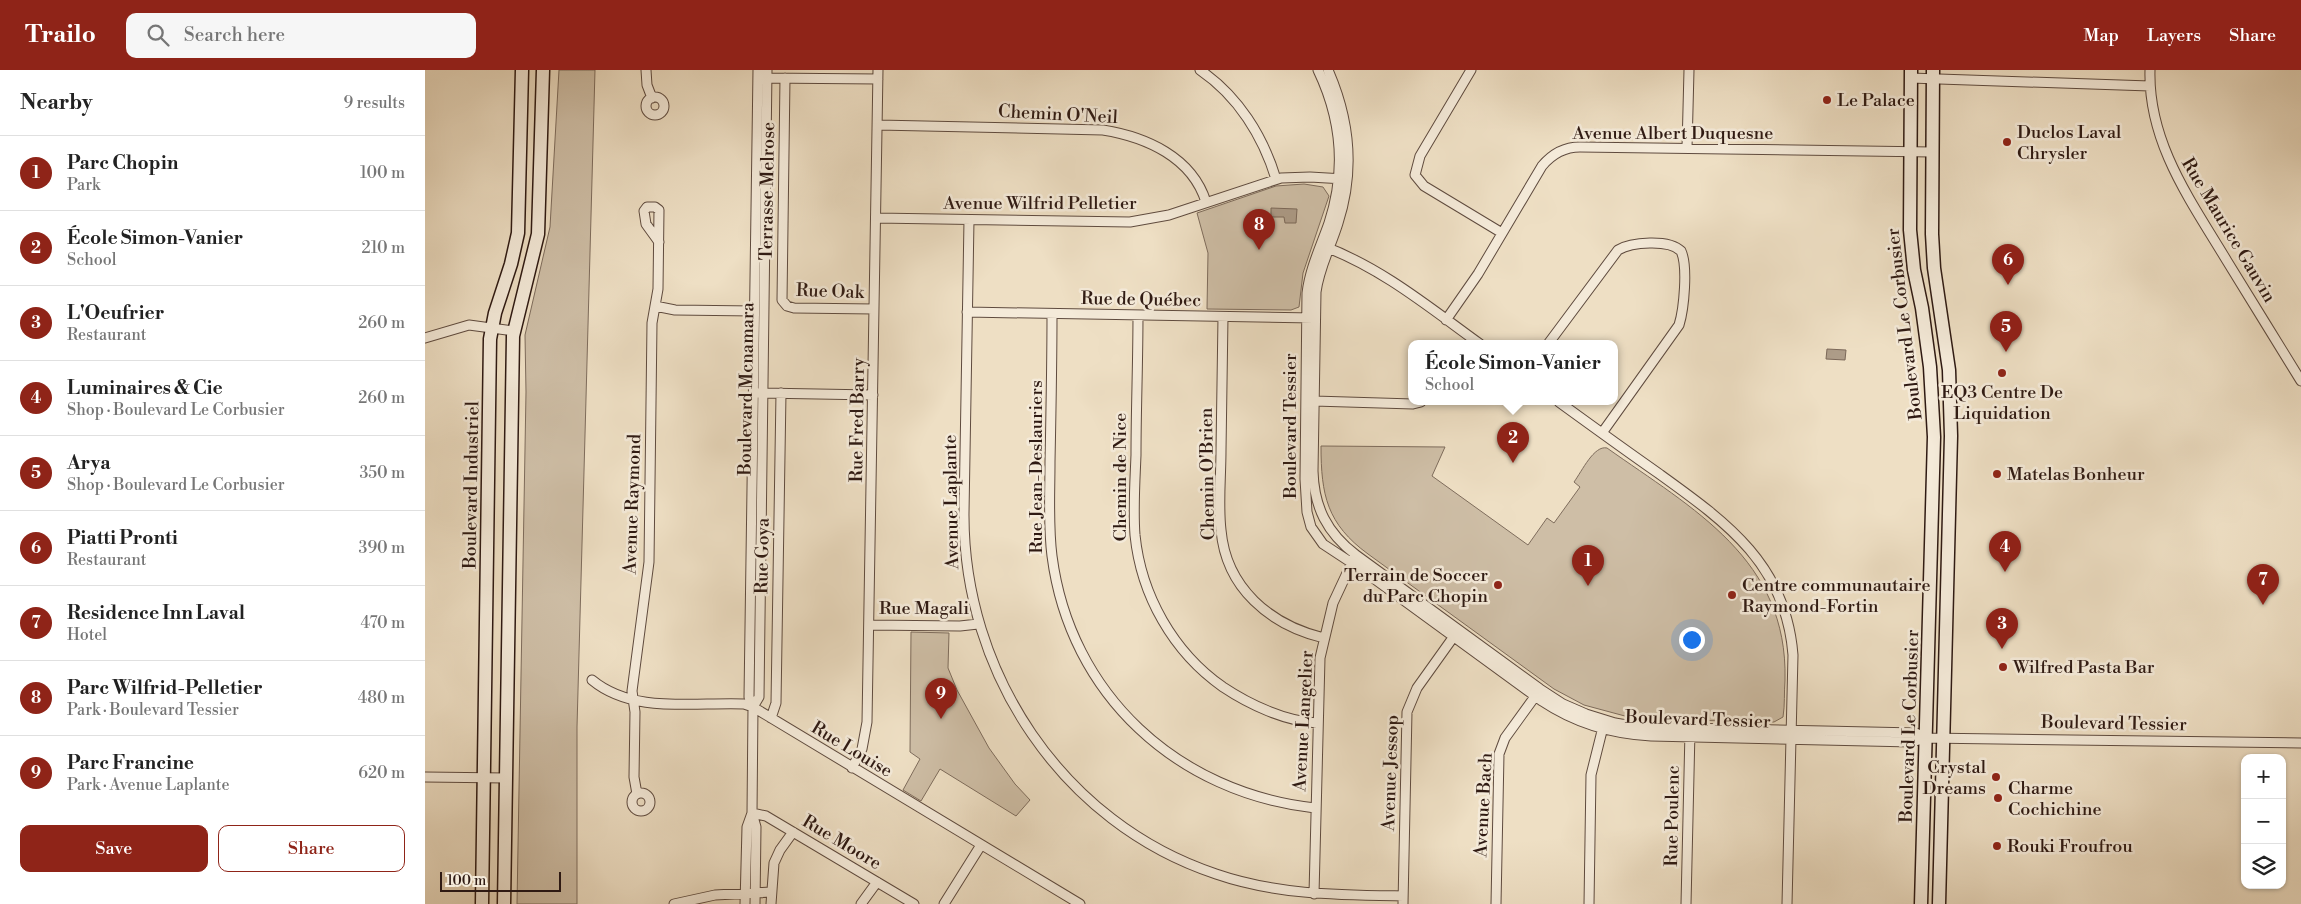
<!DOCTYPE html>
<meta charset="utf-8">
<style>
:root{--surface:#fff;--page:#f6f6f6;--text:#222;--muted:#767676;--line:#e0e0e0;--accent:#8f2418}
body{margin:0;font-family:"Libre Bodoni",serif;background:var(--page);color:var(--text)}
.controls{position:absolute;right:15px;bottom:15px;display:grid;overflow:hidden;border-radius:10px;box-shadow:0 1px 4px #0004}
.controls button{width:45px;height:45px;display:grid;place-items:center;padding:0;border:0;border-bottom:1px solid var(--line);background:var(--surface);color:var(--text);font:25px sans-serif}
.scale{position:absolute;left:15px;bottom:12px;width:121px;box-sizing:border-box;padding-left:5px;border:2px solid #2f1a13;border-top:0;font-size:14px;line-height:18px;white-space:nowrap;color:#2f1a13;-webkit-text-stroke:4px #f4ead9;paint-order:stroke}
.you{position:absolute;left:1266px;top:569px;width:18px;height:18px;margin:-12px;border:4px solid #fff;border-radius:50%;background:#1a73e8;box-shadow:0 0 0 8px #1a73e833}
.badge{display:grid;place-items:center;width:32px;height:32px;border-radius:50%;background:var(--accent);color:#fff;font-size:16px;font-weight:700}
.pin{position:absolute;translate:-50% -41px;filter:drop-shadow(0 1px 2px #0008)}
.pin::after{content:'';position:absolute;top:26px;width:18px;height:15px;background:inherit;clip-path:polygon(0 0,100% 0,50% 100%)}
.popup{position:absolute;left:983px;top:270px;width:210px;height:65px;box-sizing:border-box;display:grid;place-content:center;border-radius:10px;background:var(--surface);filter:drop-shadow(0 1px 4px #0005);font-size:16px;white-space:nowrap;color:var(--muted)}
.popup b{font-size:19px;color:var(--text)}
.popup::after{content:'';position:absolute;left:50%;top:100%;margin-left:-10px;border:10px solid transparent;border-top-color:var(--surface)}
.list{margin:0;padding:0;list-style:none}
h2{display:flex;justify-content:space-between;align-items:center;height:65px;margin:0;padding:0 20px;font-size:21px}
h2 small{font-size:16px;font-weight:400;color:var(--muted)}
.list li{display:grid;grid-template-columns:32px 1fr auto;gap:15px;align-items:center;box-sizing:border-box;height:75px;padding:0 20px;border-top:1px solid var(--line)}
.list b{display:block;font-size:19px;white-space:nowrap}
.list p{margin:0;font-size:16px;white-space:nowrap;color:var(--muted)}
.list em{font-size:16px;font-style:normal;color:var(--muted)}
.actions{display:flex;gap:10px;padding:15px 20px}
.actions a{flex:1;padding:11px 0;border:1px solid var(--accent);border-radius:10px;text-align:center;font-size:18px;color:var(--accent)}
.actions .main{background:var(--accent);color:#fff}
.icon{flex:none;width:28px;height:28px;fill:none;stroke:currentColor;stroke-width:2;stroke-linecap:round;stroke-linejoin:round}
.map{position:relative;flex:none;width:1876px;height:834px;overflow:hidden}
header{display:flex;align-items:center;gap:30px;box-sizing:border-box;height:70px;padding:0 25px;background:var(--accent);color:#fff}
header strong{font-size:24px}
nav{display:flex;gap:28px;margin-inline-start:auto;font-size:18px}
.search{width:350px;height:45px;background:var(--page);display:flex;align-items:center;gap:12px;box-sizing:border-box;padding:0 18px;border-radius:10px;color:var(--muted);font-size:19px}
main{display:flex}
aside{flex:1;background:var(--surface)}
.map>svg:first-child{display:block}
.green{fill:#cebea6;stroke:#7e6c5c}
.water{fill:#ad9c88;stroke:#7b6859}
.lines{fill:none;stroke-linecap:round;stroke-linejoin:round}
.street-casing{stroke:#5f4b3f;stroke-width:11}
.secondary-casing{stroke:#2f1a13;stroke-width:15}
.street{stroke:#f4ead9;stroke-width:9}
.secondary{stroke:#f4ead9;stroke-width:12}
.poi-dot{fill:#8f2418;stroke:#f4ead9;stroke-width:2}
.labels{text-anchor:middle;stroke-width:5;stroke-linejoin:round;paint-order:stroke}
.poi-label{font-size:18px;fill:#2f1a13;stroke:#f4ead9;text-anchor:start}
.street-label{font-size:18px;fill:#2f1a13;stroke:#f4ead9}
</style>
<header>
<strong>Trailo</strong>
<div class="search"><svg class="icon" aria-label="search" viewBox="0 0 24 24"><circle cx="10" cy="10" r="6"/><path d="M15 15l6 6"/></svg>Search here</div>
<nav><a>Map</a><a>Layers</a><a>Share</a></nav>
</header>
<main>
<aside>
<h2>Nearby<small>9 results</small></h2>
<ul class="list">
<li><span class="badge">1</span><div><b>Parc Chopin</b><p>Park</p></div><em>100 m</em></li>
<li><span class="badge">2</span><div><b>École Simon-Vanier</b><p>School</p></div><em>210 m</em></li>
<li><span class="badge">3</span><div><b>L'Oeufrier</b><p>Restaurant</p></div><em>260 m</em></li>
<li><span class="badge">4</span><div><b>Luminaires &amp; Cie</b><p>Shop · Boulevard Le Corbusier</p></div><em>260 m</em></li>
<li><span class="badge">5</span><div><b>Arya</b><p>Shop · Boulevard Le Corbusier</p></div><em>350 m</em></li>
<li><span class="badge">6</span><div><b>Piatti Pronti</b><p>Restaurant</p></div><em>390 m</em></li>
<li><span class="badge">7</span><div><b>Residence Inn Laval</b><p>Hotel</p></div><em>470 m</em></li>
<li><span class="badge">8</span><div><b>Parc Wilfrid-Pelletier</b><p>Park · Boulevard Tessier</p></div><em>480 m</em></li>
<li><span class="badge">9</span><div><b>Parc Francine</b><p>Park · Avenue Laplante</p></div><em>620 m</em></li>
</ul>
<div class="actions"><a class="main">Save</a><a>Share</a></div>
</aside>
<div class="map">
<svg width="1876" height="834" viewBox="0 0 1876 834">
<rect width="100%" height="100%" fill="#eedfc4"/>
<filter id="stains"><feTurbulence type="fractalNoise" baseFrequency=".004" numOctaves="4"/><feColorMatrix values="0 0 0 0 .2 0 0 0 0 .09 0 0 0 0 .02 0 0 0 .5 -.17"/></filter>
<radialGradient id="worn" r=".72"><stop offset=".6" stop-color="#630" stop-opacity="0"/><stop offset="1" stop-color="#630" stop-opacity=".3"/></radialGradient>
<path class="green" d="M134,0h36l-18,657v177h-60l9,-512 -1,-57 25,-108z
M879,114l19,3 6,9 -26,77 -4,34 -8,3 -84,-1 1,-56 -11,-40 79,-27z
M896,376l124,1 -13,29 96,69 19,-27 7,5 26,-36 -6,-5c8,-11 20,-37 33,-34 86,61 181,111 178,232 -1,12 0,25 -2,37l-9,5 -138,-3 -52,-14 -30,-16 -186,-135c-41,-30 -47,-59 -47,-108z
M486,562l38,1 -1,35 9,22 32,58 26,36 15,16 -14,16 -76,-47 -19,32 -18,-11 17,-31 -10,-7z"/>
<path class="water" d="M846,138l26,1 -1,14h-11l-1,-6h-13z
M1402,279l19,1 -1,10 -19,-1z"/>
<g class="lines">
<g class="street-casing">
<path id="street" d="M221,0l1,15 5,13
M775,0c38,26 63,66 76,109
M893,0c24,50 28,101 11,153 -8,23 -19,45 -22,70l-2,186 2,33 4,15 12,17 38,25 181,132c33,22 69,33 109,35l261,6 14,-4 375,5
M903,0c22,50 27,101 10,153 -7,23 -19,45 -22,69l-3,179c1,36 14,62 43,84l184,134 23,15 23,10 29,9 23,4 278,6 10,5
M1046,0l-51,86 -5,19 9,11 78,47
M1725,0c-2,73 41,131 77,191 25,40 49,80 74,120
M339,8l114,1
M360,8l-3,222 5,6 7,2 80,1
M1485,8l240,8
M221 36a9 9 0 1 1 18 0a9 9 0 1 1-18 0Z
M453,55l225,5c43,7 89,27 103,72
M1262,78l2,-78
M451,148l254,4 39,-7 112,-37 29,-1 34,2
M544,150l-5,293c-1,159 98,310 252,361 61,21 123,21 187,22
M898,176c59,22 107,62 157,98
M230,236l20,4 79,1
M542,242l346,6
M627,244c0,49 -1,98 -2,148 0,31 -2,63 2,94 18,139 126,237 263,252
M713,245c0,47 -2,94 -2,140 -1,26 -3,54 -1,80 6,60 38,117 88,152 27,18 62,34 94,36
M798,247c-1,44 -1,89 -2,133 0,27 -3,54 0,80 5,58 49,95 103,108
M1021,250l32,-46 64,-108c10,-12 22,-19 38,-19l352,5
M0,268l44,-13 45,6
M1123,274l70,-94c13,-8 51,-11 63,1 7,15 3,58 -2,74l-77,108
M333,323l115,2
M889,331l99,3 8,-2
M1134,332c33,24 66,48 99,71 68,49 128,91 135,182l-6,249
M444,555l91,1 18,-2
M167,610c41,34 101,22 152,24l9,3 327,197
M328,637l6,-10 8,-627
M346,648l5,-15 5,-310
M427,698l10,-19 5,-27 11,-652
M0,707l81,1
M207 732a9 9 0 1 1 18 0a9 9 0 1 1-18 0Z
M212,724l-3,-17 1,-65 -3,-21 17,-129 3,-239 6,-34 1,-79 -4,-3h-8l-3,4 2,13 13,18
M327,743l14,3 148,88
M889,824l6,-236 13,-55 21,-45
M249,834l41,-9 56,-3
M320,834l2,-77 5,-14
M330,834l1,-77 -4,-14 1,-106 -4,-10 9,-627
M346,834l3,-41 6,-13 13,-18
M436,834l16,-22
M519,834l37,-59
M978,834l4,-192 10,-24 40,-56
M1071,834l3,-150 6,-16 34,-47
M1164,834l2,-129 13,-52
M1261,834l4,-173"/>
</g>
<g class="secondary-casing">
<path id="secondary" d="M1486,0l-1,160 4,40 8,38 8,59 4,70 -13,467
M1508,0l-1,164 2,34 15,102 2,66 -12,468
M57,834l8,-565 5,-26 16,-49 7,-31 4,-163
M79,834l9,-568 25,-102 5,-164"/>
</g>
<use href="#street" class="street"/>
<use href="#secondary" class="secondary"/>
</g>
<g class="poi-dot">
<circle cx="1402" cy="30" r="5"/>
<circle cx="1582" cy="72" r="5"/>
<circle cx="1577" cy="303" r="5"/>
<circle cx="1572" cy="404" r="5"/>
<circle cx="1073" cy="515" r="5"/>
<circle cx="1307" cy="525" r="5"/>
<circle cx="1578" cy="597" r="5"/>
<circle cx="1571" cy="707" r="5"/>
<circle cx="1573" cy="728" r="5"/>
<circle cx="1572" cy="776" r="5"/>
</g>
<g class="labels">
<g class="poi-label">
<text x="1412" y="36">Le Palace</text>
<text x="1592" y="68">Duclos Laval<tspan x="1592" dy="21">Chrysler</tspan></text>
<text x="1577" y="328" text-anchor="middle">EQ3 Centre De<tspan x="1577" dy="21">Liquidation</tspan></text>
<text x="1582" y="410">Matelas Bonheur</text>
<text x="1063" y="511" text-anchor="end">Terrain de Soccer<tspan x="1063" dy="21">du Parc Chopin</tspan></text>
<text x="1317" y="521">Centre communautaire<tspan x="1317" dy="21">Raymond-Fortin</tspan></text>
<text x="1588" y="603">Wilfred Pasta Bar</text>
<text x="1561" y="703" text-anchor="end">Crystal<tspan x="1561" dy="21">Dreams</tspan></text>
<text x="1583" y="724">Charme<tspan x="1583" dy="21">Cochichine</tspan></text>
<text x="1582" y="782">Rouki Froufrou</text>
</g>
<g class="street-label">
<text transform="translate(633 44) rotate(3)" y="6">Chemin O'Neil</text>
<text x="1248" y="69">Avenue Albert Duquesne</text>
<text transform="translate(342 121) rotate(-89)" y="6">Terrasse Melrose</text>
<text x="615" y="139">Avenue Wilfrid Pelletier</text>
<text transform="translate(1804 160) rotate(59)" y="6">Rue Maurice Gauvin</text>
<text transform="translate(405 221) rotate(2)" y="6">Rue Oak</text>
<text transform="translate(716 229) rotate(1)" y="6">Rue de Québec</text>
<text transform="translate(1479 254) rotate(-97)" y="6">Boulevard Le Corbusier</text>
<text transform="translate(321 319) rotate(-89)" y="6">Boulevard Mcnamara</text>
<text transform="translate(432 350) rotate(-89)" y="6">Rue Fred Barry</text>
<text transform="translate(865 356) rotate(-90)" y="6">Boulevard Tessier</text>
<text transform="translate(611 397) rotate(-90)" y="6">Rue Jean-Deslauriers</text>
<text transform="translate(782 404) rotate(-91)" y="6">Chemin O'Brien</text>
<text transform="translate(695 407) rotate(-90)" y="6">Chemin de Nice</text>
<text transform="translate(46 415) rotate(-89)" y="6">Boulevard Industriel</text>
<text transform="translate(526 432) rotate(-91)" y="6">Avenue Laplante</text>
<text transform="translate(207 434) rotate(-88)" y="6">Avenue Raymond</text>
<text transform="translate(337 486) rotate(-89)" y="6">Rue Goya</text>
<text x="499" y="544">Rue Magali</text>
<text transform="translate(1273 649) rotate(2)" y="6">Boulevard Tessier</text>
<text transform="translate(878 651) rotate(-87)" y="6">Avenue Langelier</text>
<text transform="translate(1689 653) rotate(1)" y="6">Boulevard Tessier</text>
<text transform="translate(1484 656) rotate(-88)" y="6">Boulevard Le Corbusier</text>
<text transform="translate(427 679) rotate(31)" y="6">Rue Louise</text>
<text transform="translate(965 703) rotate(-88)" y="6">Avenue Jessop</text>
<text transform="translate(1058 735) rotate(-87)" y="6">Avenue Bach</text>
<text transform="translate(1247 746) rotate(-89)" y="6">Rue Poulenc</text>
<text transform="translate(417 772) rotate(31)" y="6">Rue Moore</text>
</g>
</g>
<rect width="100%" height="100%" filter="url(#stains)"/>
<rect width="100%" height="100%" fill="url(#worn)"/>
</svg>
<div class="controls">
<button>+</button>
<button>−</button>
<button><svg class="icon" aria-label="layers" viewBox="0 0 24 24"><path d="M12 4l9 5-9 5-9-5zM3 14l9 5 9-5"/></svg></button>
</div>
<div class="scale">100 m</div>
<div class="you"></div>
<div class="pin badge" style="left:1163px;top:516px">1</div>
<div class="pin badge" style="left:1088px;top:393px">2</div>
<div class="popup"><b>École Simon-Vanier</b>School</div>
<div class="pin badge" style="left:1577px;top:579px">3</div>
<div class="pin badge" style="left:1580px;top:502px">4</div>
<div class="pin badge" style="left:1581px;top:282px">5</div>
<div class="pin badge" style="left:1583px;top:215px">6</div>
<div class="pin badge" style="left:1838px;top:535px">7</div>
<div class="pin badge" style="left:834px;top:180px">8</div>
<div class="pin badge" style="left:516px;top:649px">9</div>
</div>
</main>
